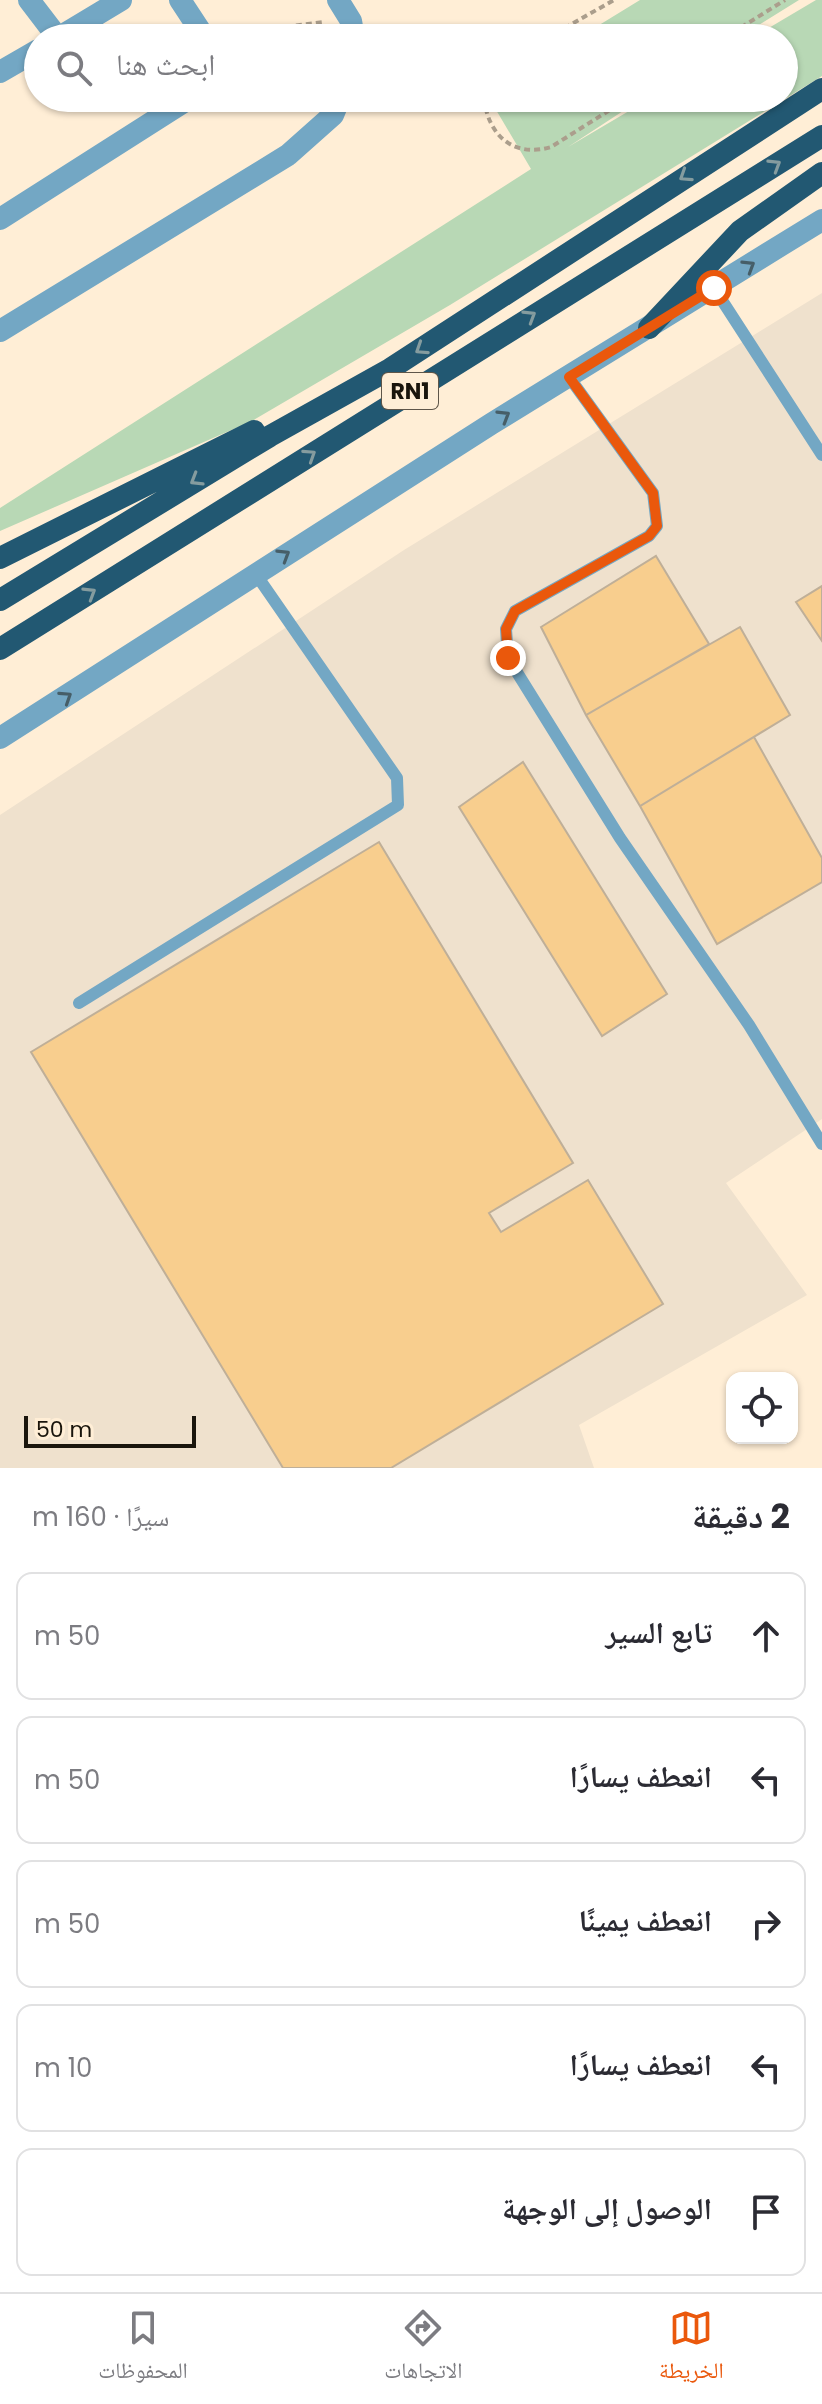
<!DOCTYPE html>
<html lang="ar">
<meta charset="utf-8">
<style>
:root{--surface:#fff;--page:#f2f2f3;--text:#2b2b33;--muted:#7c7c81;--line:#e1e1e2;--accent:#ea580c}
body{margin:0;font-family:Poppins,"Noto Naskh Arabic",sans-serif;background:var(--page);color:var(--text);direction:rtl}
.controls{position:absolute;right:24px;bottom:24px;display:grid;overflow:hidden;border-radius:16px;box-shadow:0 2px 6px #0004}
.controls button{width:72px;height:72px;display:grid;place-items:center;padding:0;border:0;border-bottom:2px solid var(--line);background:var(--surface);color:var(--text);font:40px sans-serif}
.scale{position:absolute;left:24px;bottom:20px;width:172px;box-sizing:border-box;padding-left:8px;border:4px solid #1a150c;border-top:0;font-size:22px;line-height:28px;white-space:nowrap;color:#1a150c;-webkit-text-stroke:6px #ffeed6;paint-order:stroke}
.stop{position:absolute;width:24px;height:24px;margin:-18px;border:6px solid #ea580c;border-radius:50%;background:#fff}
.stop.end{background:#ea580c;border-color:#fff;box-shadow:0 2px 8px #0008}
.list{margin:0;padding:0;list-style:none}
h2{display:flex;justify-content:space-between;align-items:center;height:104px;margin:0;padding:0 32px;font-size:34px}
h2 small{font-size:26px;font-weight:400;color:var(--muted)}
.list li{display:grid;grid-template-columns:52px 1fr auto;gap:24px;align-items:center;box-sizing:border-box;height:128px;margin:0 16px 16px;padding:0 16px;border:2px solid var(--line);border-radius:16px}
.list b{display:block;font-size:30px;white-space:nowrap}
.list em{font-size:26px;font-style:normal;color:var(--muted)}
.icon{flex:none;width:44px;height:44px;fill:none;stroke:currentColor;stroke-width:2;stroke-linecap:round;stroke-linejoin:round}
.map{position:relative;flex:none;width:822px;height:1468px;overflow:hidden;direction:ltr}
.search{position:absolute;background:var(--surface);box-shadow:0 2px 6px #0004;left:24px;right:24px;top:24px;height:88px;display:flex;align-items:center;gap:20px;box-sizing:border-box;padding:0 28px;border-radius:44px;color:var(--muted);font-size:30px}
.sheet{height:824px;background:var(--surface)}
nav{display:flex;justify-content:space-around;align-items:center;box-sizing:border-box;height:112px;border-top:2px solid var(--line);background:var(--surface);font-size:22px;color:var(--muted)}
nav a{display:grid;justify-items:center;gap:4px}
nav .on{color:var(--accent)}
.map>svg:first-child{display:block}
.industrial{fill:#efe1cd}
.green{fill:#b8d8b5}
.building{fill:#f8ce8e;stroke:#bfaf98;stroke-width:2}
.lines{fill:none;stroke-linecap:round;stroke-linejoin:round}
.path{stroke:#ab9e8c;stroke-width:4;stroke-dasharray:6 4;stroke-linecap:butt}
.service{stroke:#73a7c4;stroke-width:12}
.minor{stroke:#73a7c4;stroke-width:22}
.trunk{stroke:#225872;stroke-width:22}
.oneway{stroke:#859c9f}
.oneway2{stroke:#465e68}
.route{stroke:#ea580c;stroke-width:10}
.labels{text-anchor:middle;stroke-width:7;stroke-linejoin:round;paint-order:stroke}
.shield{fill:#ffeed6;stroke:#5f5649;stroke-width:2}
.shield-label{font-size:22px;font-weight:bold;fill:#1a150c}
</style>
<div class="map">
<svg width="822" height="1468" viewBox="0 0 822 1468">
<rect width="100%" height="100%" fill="#ffeed6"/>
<path class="industrial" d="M822,293v826l-96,64 81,112 -228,130 15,43h-594v-653l404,-265z"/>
<path class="green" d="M640,0h159l-61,38h-160z
M816,0h6v76l-372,229 -198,116 -252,110v-23l531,-339 -42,-71h154l-75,49 83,-49h133v-60h-32z"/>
<path class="building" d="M656,556l53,88 -123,71 -45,-88z
M822,586v55l-26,-39z
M740,627l50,88 -150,91 -54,-91z
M754,737l68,121v24l-105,62 -77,-138z
M523,762l144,232 -65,42 -143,-229z
M379,842l194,321 -84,50 12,19 87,-52 75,124 -272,164h-108l-252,-416z"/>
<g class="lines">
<path class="path" d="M282,38l9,-12 33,-4
M547,38l67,-38
M724,38l61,-38
M457,98l27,12
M484,98c4,38 30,60 67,49l78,-49"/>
<path class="service" d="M714,288l108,167
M569,377l84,116 4,33 -8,10 -134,75 -9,18 2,29 112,180 129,187 73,119
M79,1003l319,-198 -1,-27 -142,-205"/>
<path class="minor" d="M29,0l29,38
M180,0l25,38
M338,0l13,21 3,17
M58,38l63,-38
M0,72l38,-22
M0,219l190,-121
M0,331l288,-176 45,-40 7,-17
M0,738l491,-314 331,-204"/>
<path class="trunk" d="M649,328l91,-97 82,-58
M0,558l254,-127
M0,600l270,-164 120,-67 432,-280
M0,649l822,-513"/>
</g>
<defs><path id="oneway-chevron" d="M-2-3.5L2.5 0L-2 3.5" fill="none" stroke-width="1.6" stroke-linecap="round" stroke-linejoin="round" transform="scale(2)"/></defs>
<g class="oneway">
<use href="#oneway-chevron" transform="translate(775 165) rotate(-32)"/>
<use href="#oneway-chevron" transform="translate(685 176) rotate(147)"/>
<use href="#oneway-chevron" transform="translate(530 316) rotate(-32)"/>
<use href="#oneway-chevron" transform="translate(421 349) rotate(147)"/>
<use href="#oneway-chevron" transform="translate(310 455) rotate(-33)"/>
<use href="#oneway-chevron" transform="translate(196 480) rotate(149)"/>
<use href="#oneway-chevron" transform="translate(90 593) rotate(-32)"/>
</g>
<g class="oneway2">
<use href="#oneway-chevron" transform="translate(749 266) rotate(-32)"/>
<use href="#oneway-chevron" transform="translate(504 416) rotate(-31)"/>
<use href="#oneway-chevron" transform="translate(284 555) rotate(-32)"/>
<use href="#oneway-chevron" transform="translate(66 697) rotate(-33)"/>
</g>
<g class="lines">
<path class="route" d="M508,658l-2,-29 9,-18 134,-75 8,-10 -4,-33 -84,-116 145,-89"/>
</g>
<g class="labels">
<rect class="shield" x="382" y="373" width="56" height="36" rx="6"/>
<g class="shield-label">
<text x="410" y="399">RN1</text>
</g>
</g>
</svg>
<div class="controls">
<button><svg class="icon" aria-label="locate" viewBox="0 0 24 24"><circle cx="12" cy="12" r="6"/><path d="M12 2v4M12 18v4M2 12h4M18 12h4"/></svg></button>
</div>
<div class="scale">50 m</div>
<div class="stop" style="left:714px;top:288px"></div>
<div class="stop end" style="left:508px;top:658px"></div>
<div class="search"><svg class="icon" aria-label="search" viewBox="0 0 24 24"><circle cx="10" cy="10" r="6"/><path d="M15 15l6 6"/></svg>ابحث هنا</div>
</div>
<section class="sheet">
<h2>2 دقيقة<small>سيرًا · 160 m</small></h2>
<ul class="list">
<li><svg class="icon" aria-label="ahead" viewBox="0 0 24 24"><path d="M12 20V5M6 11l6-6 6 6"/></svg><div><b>تابع السير</b></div><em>50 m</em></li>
<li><svg class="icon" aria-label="left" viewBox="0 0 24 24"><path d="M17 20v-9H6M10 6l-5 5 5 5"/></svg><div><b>انعطف يسارًا</b></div><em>50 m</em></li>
<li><svg class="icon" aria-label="right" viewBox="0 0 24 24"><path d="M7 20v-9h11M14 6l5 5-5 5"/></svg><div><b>انعطف يمينًا</b></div><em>50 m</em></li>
<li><svg class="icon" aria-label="left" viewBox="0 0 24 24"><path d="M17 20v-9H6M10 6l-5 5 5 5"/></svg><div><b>انعطف يسارًا</b></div><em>10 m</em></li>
<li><svg class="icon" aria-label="arrive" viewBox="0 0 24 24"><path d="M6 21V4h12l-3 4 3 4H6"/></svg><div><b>الوصول إلى الوجهة</b></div></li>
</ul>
</section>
<nav>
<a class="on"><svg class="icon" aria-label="map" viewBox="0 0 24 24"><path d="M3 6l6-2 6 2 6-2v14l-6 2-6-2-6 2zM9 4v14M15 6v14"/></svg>الخريطة</a>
<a><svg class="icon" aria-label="directions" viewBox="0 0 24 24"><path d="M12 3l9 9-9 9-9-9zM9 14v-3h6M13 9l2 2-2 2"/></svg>الاتجاهات</a>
<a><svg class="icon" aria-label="saved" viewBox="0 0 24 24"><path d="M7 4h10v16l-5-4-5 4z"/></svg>المحفوظات</a>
</nav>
